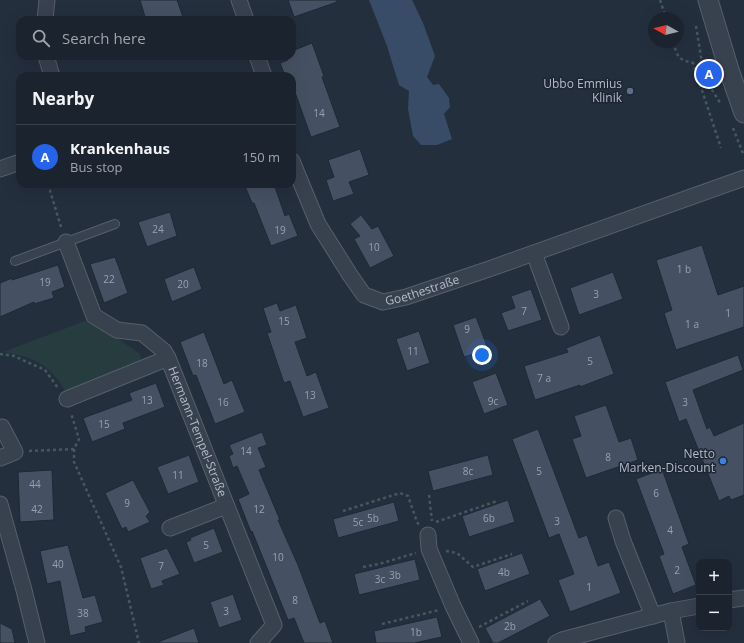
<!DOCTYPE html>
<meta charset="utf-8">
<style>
:root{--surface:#1b232e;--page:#242b36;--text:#f1f3f6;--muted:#a0a4aa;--line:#39404a;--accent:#2563eb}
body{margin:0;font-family:"Open Sans",sans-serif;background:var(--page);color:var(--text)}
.controls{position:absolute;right:12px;bottom:12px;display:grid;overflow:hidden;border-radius:8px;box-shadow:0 4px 16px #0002}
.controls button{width:36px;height:36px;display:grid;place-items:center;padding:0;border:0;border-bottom:1px solid var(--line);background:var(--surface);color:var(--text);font:20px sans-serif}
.compass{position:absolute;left:648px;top:12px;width:36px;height:36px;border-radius:50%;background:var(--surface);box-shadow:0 4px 16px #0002;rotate:278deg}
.you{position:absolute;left:482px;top:355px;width:14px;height:14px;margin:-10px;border:3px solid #fff;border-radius:50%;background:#1a73e8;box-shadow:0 0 0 6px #1a73e833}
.badge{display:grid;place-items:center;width:26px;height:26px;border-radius:50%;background:var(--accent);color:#fff;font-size:13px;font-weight:700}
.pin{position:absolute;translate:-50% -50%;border:2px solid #fff;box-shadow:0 1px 4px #0006}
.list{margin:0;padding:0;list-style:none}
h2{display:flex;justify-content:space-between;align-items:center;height:52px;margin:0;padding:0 16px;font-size:17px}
h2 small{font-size:13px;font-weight:400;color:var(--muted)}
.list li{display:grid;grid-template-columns:26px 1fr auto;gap:12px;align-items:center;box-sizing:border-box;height:64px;padding:0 16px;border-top:1px solid var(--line)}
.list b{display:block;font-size:15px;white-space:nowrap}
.list p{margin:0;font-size:13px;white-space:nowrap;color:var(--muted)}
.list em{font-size:13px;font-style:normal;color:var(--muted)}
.icon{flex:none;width:22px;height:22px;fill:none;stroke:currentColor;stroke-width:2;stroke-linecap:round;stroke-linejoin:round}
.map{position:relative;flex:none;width:744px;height:643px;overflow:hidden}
.search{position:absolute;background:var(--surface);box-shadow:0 4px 16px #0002;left:16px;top:16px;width:280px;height:44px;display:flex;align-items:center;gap:10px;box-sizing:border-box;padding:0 14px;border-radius:12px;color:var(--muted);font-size:15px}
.panel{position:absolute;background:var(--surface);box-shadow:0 4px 16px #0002;left:16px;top:72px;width:280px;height:116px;border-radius:12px}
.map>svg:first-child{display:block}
.green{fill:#263c3f}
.water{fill:#394c67}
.building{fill:#455162;stroke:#1f2835}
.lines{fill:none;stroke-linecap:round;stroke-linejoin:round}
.service-casing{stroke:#565f6c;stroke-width:10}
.minor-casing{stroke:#565f6c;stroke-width:17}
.tertiary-casing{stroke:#565f6c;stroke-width:21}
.path{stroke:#44595c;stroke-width:2.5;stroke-dasharray:3 3;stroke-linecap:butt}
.service{stroke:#38414e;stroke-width:8}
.minor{stroke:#38414e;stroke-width:15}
.tertiary{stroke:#38414e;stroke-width:19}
.service-dot{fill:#5c6f8a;stroke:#1d2633;stroke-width:1.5}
.shop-dot{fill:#3f7fe0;stroke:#1d2633;stroke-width:1.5}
.labels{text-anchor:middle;stroke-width:3;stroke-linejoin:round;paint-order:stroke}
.number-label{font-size:10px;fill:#98a1af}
.poi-label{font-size:12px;fill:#b4bcc9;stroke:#1d2633;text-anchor:end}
.street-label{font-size:12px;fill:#b4bcc9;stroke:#1d2633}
</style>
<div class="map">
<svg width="744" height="643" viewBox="0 0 744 643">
<rect width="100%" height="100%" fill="#242f3e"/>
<path class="green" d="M90,319l50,35 2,10 -75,30c-16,-29 -32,-37 -64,-42z"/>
<path class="water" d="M369,0h43l11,23 12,33 -8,21 6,8 6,-1 10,14 1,9 -6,7 8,25 -15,6h-16l-8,-9 -5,-27 1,-18 -10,-6 -12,-39z"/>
<path class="building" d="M140,0h37l7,20h-38z
M288,0h48l1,2 -43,15z
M312,43l12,33 -2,1 18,50 -29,10 -19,-53v-8h-7l-5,-13 8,-3 -2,-4h6v-5z
M360,149l9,26 -20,7 5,12 -21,7 -7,-21 8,-3 -6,-17z
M244,184h30l11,32 4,-2 9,22 -27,10 -17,-43h-2z
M170,212l7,24 -30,11 -9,-25z
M361,215l11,14 6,-3 16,30 -24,12 -16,-29 6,-3 -10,-12z
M702,245l16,50 26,-9v41l-68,23 -12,-37 8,-3 -16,-50z
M115,257l13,36 -24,10 -14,-39z
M58,265l7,22 -13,5 2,6 -20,6v-2l-34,15v-34l12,-5v2z
M194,267l8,22 -30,13 -8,-23z
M613,272l10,27 -44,16 -9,-27z
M531,289l11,31 -34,11 -7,-18 14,-5 -4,-12z
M277,303l3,8 16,-6 11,33 -12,4 12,34 9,-4 13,36 -26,9 -13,-36 -6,2 -17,-50 4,-1 -8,-24z
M476,317l12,32 -24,8 -11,-32z
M419,331l11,32 -23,8 -11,-32z
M204,332l20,52 8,-4 13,32 -30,12 -19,-49 -3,1 -13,-34z
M600,335l14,39 -34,13v-2l-45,15 -11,-34 44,-14 -2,-4z
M738,355l5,15 -50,20 14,39 3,-2 4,9 30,-13v72l-13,5 -2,-4 -10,5 -33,-82 -7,3 -14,-40z
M496,373l12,32 -24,9 -12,-32z
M156,383l9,24 -42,16 2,6 -33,13 -9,-24 49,-18 -3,-7z
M606,405l13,37 12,-4 7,22 -52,18 -14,-39 9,-3 -7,-20z
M538,429l41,109 8,-3 11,31 11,-4 12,31 -51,19 -12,-32 16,-6 -15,-40 -10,4 -37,-99z
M262,432l5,13 -9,3 8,19 -7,3 21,50h-2l20,45 22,58 5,-2 8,22h-29l-10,-25 -6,2 -36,-89 -1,1 -13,-33 11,-5 -12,-28 -4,2 -4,-12 4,-2 -4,-9z
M189,455l10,27 -31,12 -11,-27z
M488,455l5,20 -60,16 -5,-20z
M662,469l27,75 -7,3 14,38 -23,9 -14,-38 5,-2 -28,-75z
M52,470l2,50 -34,2 -2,-50z
M133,480l17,32 -4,4 4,6 -22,10 -2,-5 -4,2 -17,-36z
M508,500l7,22 -46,15 -7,-21z
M394,502l5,19 -61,17 -5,-19z
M214,528l9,24 -29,11 -8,-21 5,-2 -1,-2z
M68,545l15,53 12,-3 8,27 -18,5 1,5 -16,4 -10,-55 -13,3 -7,-33z
M167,548l13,26 -18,7 2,4 -13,4 -11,-31z
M522,553l8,21 -45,17 -8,-22z
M415,559l5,21 -61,15 -5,-21z
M233,594l9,26 -23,8 -9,-26z
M540,599l10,17 -52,27h-5l-8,-15z
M437,617l5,20 -28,6h-38l-2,-12z
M0,623l12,6 3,14h-15z
M194,628l5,15h-41v-1z"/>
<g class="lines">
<g class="service-casing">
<path id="service" d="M15,261l100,-37"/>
</g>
<g class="minor-casing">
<g id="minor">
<path d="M239,0l7,20"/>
<path d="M45,20l2,-20"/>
<path d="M46,56l6,20"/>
<path d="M257,56l7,20"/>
<path id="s1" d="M292,161l26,63 32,51 14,20 19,7 23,-5 83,-28 255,-91"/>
<path d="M0,169l20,-7"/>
<path id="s2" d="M66,242l28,74 23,14 25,3 22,18 4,7 106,267 -16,18"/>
<path d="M534,253l27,74"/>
<path d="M67,399l101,-41"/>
<path d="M0,429l2,-2 13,25 -15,6"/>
<path d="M0,504l24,86 13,53"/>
<path d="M616,518l7,23 30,75"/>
<path d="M170,528l56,-22"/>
<path d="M428,535l1,14 24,57 18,37"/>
<path d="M729,600l15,-2"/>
<path d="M671,611l6,32"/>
<path d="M556,643l6,-3 109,-29 28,-5"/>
</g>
</g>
<g class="tertiary-casing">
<path id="tertiary" d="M708,0l21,70 15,43"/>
</g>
<path class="path" d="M660,0l6,18
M696,26l7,43 7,18 11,17
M673,42c5,15 4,17 20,21l28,85
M733,128l11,28
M48,184l13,43
M0,354l14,2 31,14 13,18
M74,449v13l47,105 18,76
M29,451l45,-2 5,-10 -8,-26
M429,495l3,26
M343,511l57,-18 8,3 9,26 2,3
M436,522l61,-21
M446,551l11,2 16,14 39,-13
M363,567l16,-3 37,-11
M382,624l57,-14
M479,627l49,-26"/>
<use href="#service" class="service"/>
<use href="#minor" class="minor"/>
<use href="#tertiary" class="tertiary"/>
</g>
<circle class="service-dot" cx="630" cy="91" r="4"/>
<circle class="shop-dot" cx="723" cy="461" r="4"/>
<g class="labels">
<g class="number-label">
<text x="319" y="117">14</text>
<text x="158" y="233">24</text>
<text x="280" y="234">19</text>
<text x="374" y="251">10</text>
<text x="684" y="273">1 b</text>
<text x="109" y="283">22</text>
<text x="45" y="286">19</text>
<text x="183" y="288">20</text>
<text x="596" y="298">3</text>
<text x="524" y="315">7</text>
<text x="728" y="317">1</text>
<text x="284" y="325">15</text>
<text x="692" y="328">1 a</text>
<text x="467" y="333">9</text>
<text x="413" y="355">11</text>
<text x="590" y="365">5</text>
<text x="202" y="367">18</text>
<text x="544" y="382">7 a</text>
<text x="310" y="399">13</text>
<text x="147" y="404">13</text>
<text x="493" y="405">9c</text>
<text x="223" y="406">16</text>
<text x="685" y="406">3</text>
<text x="104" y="428">15</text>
<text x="246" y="455">14</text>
<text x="608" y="461">8</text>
<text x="468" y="475">8c</text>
<text x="539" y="475">5</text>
<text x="178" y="479">11</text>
<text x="35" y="488">44</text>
<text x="656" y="497">6</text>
<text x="127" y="507">9</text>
<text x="37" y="513">42</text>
<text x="259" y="513">12</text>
<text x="373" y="522">5b</text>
<text x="489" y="522">6b</text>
<text x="557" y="525">3</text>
<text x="358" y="526">5c</text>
<text x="670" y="534">4</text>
<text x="206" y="549">5</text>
<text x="278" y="561">10</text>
<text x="58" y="568">40</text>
<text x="161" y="570">7</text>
<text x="677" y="574">2</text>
<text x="504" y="576">4b</text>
<text x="395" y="579">3b</text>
<text x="380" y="583">3c</text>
<text x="589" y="591">1</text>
<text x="295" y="604">8</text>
<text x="226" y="615">3</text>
<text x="83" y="617">38</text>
<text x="510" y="630">2b</text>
<text x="416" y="636">1b</text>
</g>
<g class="poi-label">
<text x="622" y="88">Ubbo Emmius<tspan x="622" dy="14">Klinik</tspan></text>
<text x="715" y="458">Netto<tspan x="715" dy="14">Marken-Discount</tspan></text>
</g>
<g class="street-label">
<text dy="4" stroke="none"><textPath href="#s1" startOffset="214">Goethestraße</textPath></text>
<text dy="4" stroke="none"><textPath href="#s2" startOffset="247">Hermann-Tempel-Straße</textPath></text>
</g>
</g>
</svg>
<div class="controls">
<button>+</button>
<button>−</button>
</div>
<svg class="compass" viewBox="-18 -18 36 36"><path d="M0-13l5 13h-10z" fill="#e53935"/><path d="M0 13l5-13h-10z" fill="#a0a4aa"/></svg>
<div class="you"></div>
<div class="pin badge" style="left:709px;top:74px">A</div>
<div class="search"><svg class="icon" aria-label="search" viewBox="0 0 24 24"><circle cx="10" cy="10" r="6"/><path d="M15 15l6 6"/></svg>Search here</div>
<section class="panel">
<h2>Nearby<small></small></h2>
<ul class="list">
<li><span class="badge">A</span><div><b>Krankenhaus</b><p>Bus stop</p></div><em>150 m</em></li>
</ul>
</section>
</div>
